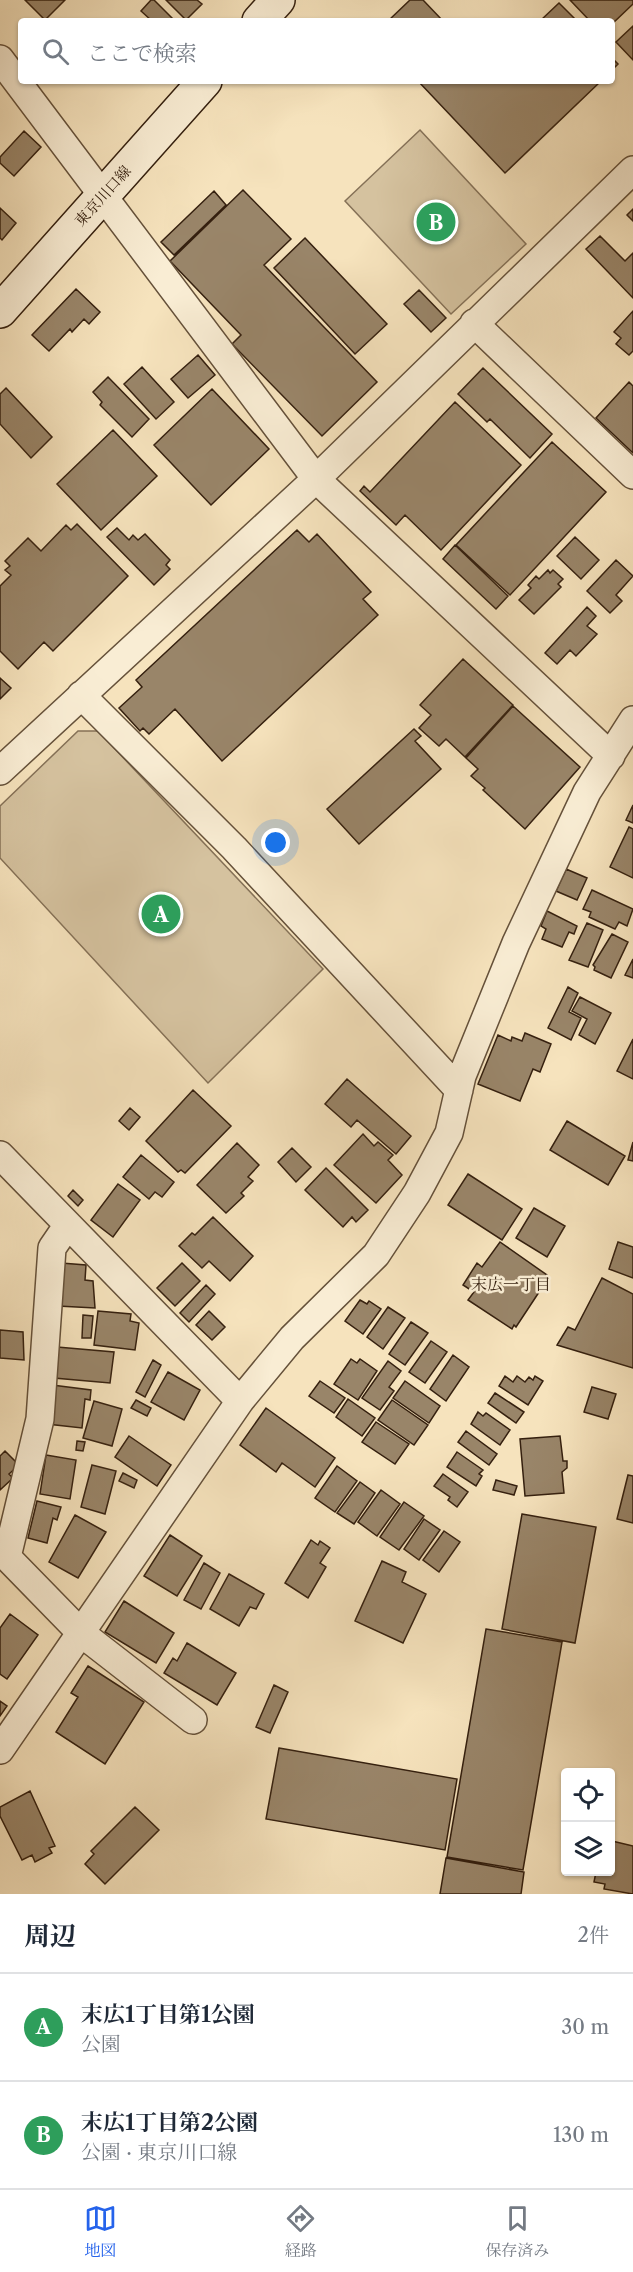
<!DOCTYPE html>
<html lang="ja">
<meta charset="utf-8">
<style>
:root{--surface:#fff;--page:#f6f6f7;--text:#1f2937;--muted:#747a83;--line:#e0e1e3;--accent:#2563eb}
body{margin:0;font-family:"Libre Caslon Text","Noto Serif JP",serif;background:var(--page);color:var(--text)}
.controls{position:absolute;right:18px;bottom:18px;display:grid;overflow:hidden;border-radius:6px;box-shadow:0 2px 4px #0004}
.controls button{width:54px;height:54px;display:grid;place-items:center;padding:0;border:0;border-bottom:2px solid var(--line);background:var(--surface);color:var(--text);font:30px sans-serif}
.you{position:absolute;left:276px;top:843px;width:21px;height:21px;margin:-15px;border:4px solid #fff;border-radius:50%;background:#1a73e8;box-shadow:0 0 0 9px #1a73e833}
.badge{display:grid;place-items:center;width:39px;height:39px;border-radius:50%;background:var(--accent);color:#fff;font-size:20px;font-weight:700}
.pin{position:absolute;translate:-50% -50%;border:3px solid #fff;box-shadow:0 2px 6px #0006}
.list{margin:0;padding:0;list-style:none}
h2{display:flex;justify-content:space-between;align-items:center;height:78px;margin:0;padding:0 24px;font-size:26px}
h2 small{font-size:20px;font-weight:400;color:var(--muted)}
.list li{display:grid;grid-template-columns:39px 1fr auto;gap:18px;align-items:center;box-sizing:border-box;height:108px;padding:0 24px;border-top:2px solid var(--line)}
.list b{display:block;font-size:22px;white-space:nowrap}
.list p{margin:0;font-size:20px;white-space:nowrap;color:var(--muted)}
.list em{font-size:20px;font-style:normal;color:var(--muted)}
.icon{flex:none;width:33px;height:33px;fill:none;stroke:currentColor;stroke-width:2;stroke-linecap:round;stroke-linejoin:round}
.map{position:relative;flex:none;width:633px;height:1894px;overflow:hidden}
.search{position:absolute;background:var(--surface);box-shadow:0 2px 4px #0004;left:18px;right:18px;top:18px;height:66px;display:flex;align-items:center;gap:15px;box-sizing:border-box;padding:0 21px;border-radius:6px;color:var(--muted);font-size:22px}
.sheet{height:294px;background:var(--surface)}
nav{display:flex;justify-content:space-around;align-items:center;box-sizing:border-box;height:84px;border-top:2px solid var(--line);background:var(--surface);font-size:16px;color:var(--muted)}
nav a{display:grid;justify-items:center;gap:3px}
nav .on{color:var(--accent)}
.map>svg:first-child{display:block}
.green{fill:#d5c29f;stroke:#857157;stroke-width:1.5}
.building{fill:#998569;stroke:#35200f;stroke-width:1.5}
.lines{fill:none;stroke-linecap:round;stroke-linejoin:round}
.minor-casing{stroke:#65513a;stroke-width:30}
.secondary-casing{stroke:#35200f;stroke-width:36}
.minor{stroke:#f9edd4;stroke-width:27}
.secondary{stroke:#f9edd4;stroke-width:33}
.labels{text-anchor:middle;stroke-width:5;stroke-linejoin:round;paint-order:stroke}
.street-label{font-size:15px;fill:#35200f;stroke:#f9edd4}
.neighbourhood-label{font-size:16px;fill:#35200f;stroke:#f9edd4}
</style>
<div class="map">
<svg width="633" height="1894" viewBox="0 0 633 1894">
<rect width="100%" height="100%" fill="#f6e3bd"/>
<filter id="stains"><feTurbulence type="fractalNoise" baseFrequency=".00333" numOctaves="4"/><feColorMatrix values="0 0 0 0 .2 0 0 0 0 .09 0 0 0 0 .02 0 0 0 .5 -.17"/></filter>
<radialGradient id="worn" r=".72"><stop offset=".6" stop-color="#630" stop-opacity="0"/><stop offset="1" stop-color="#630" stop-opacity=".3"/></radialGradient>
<path class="green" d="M420,130l106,114 -75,70 -106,-113z
M78,731h20l225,238 -115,114 -208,-225v-52z"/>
<path class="building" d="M25,0h40l-20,20z
M151,0h3l21,21h-23l-11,-10z
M166,0h31l5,4 -16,16z
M410,0h13l20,21h-55z
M570,0h63v4l-21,20v-3h-22z
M559,3l18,18h-37z
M633,26v34l-17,-18z
M612,58l6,6 -6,6z
M418,81h183l-96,92z
M24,131l17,16 -27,29 -14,-13v-6z
M243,190l48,49 -27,26 113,117 -55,54 -90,-92 9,-9 -71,-74z
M214,191l12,14 -52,50 -13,-13z
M0,208l16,15 -14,17 -2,-2z
M633,209v12l-6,-6z
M600,236l25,25 8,-8v45l-47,-49z
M305,238l82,86 -32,30 -81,-86z
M76,289l24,23 -11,12 -5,-5 -12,13 -2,-3 -21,22 -17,-16z
M419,290l27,28 -15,14 -27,-28z
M633,311v40l-4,4 -13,-11 5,-6 -7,-6z
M198,355l17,20 -27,23 -17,-19z
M142,367l32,35 -18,17 -32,-35z
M483,368l69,66 -22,24 -40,-39 -3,3 -29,-28z
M108,377l41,42 -17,18 -32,-32 2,-3 -9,-10z
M629,382l4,4v67l-37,-35z
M6,388l46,49 -21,21 -31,-34v-30z
M212,389l57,60 -58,56 -57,-60z
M455,402l66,63 -80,85 -36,-35 -9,10 -36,-34 4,-5 6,6z
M113,430l44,46 -56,54 -44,-46z
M552,442l54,50 -96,103 -54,-50z
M77,524l51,52 -75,75 -9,-9 -26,27 -18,-18v-65l11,-11 -6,-5 5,-4 -5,-5 23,-23 13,13 25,-26 5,5z
M117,528l12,12 4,-5 5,5 7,-6 25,26 -4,5 4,4 -16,16 -47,-48z
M297,530l12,12 8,-8 54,58 -8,7 15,16 -156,146 -47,-52 -26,25 -6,-6 -3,3 -21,-23 23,-21 -6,-7z
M575,537l24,23 -18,19 -24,-23z
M455,545l53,51 -12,13 -53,-50z
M616,560l17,16 -17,19 6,6 -12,12 -23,-22z
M548,570l2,3 3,-3 10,9 -5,5 3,3 -27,27 -15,-14 12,-12 -3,-3 8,-9 3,3z
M587,607l9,9 -9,10 10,8 -21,22 -6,-6 -13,14 -12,-11z
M463,659l50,46 -48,52 -19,-18 -7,7 -20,-18 12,-13 -11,-10z
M0,678l11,10 -11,11z
M513,706l67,61 -55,62 -42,-39 2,-2 -14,-12 7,-7 -12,-11z
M414,729l7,7 -6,5 26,28 -82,75 -32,-35z
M633,805v18l-7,-3z
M629,827l4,2v49l-23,-11z
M566,869l21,9 -10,22 -21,-9z
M592,890l41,19 -6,17 -8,-4 -4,7 -26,-12 2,-5 -8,-3z
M547,911l30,15 -3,8 -5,-2 -7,15 -20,-8 4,-10 -5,-3z
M587,923l16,7 -15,37 -19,-7z
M612,934l16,8 -17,36 -17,-8 1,-3 -2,-2z
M633,959v19l-8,-3z
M568,987l10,6 -9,19 12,6 -10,22 -23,-12z
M580,997l31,16 -16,31 -16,-9 8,-16 -15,-8z
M525,1033l26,11 -11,28 -7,-3 -13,32 -42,-17 20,-49 13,6 1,-4 10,4z
M633,1039v40l-16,-8z
M347,1079l64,57 -15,18 -39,-34 -6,7 -26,-23z
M193,1090l38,36 -46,47 -4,-3 -3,2 -32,-31z
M130,1108l10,9 -11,13 -10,-9z
M567,1121l58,35 -17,29 -58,-35z
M363,1134l11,12 4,-4 15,13 -5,5 14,15 -26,28 -42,-38z
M633,1142v19l-5,-1z
M237,1143l22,22 -11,12 5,4 -12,12 3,3 -18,17 -29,-28z
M292,1148l19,19 -15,15 -18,-20z
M141,1155l33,27 -12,15 -7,-5 -6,7 -26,-22z
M326,1168l42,42 -12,12 -4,-5 -9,10 -38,-37z
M468,1174l54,35 -20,31 -54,-35z
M118,1184l22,16 -27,37 -22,-17z
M73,1190l10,10 -5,6 -10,-10z
M534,1208l31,18 -18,31 -31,-19z
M213,1217l40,39 -23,25 -21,-20 -7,7 -23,-22 13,-13 3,2z
M500,1242l47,33 -2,3 2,2 -31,47 -2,-2 -2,4 -44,-29 6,-8 -11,-7 14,-22 5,4z
M618,1242l15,5v31l-24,-9z
M61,1263l25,2 -1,15 8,1 2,27 -37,-2z
M182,1263l18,18 -25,25 -18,-18z
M602,1278l31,16v74l-76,-23 11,-18 7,3z
M206,1285l9,9 -26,28 -9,-9z
M360,1300l7,4 2,-3 12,8 -18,25 -18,-13z
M388,1307l17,11 -22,31 -16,-12z
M98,1311l33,3 -1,7 9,2 -4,27 -41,-5z
M209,1311l16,16 -13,13 -16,-15z
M83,1315l10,1 -2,22h-9z
M411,1322l17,11 -23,32 -16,-11z
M0,1330l23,2 1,28 -24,-2z
M431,1341l16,11 -22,31 -16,-11z
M57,1347l57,5 -4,31 -56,-5z
M453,1355l16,12 -23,34 -16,-12z
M351,1359l6,4 3,-4 17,12 -19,29 -24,-16z
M153,1360l8,5 -16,32 -9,-5z
M388,1361l13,10 -12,16 5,4 -14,19 -18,-12z
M168,1372l32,18 -16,30 -33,-18z
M505,1376l8,6 4,-6 8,6 4,-5 4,3 2,-4 8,5 -15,24 -29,-19z
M320,1381l25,17 -11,15 -25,-17z
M405,1381l35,25 -11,17 -36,-25z
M52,1385l39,5 -1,10 -5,-1 -3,29 -35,-4z
M592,1387l24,7 -8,25 -24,-7z
M495,1393l29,19 -8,11 -28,-20z
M348,1399l27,19 -13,18 -26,-19z
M136,1400l15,8 -4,8 -16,-8z
M392,1400l36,25 -14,20 -36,-25z
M94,1401l28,8 -10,37 -29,-8z
M266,1408l69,50 -20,29 -33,-24 -6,9 -36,-27z
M478,1412l5,4 3,-3 24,17 -10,15 -29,-21z
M376,1422l33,22 -14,20 -33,-22z
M466,1431l31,23 -8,11 -31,-23z
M129,1436l42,29 -14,21 -42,-29z
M560,1436l3,25h4v7l-5,4 2,21 -39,3 -5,-57z
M77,1441l8,1 -2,9 -7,-1z
M5,1451l14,14 -10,9 4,4 -13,12v-34z
M457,1452l26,18 -4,4 3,2 -6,10 -29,-19z
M46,1455l30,5 -6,39 -30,-5z
M92,1465l24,6 -11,43 -24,-7z
M337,1466l20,15 -22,31 -20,-14z
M123,1473l14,7 -3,8 -15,-7z
M443,1474l25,18 -11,15 -9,-7 2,-3 -16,-11z
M628,1475l5,1v47l-16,-4z
M496,1480l21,6 -3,9 -21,-5z
M360,1482l15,11 -21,31 -17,-11z
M381,1490l19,14 -23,32 -19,-14z
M37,1501l24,6 -4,13 -4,-2 -6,25 -19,-5z
M404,1502l20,14 -25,34 -19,-13z
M522,1514l74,13 -21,116 -73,-14z
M75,1515l31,17 -28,46 -29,-16z
M424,1519l16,11 -21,30 -15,-11z
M444,1531l16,11 -21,30 -16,-12z
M170,1535l32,21 -25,40 -33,-20z
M311,1540l7,5 2,-4 10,7 -10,15 6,4 -18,31 -23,-15z
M382,1561l24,11 -4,10 24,12 -23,49 -48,-22z
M204,1563l16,10 -19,36 -17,-9z
M229,1574l35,20 -8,15 -6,-2 -11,19 -29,-17z
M124,1601l50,32 -18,30 -51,-31z
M10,1614l28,21 -31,44 -7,-5v-46z
M486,1629l76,13 -39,228 -76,-13z
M187,1643l49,30 -19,32 -53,-32 9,-15 4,3z
M88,1666l56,36 -39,62 -49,-32 22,-35 -7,-4z
M274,1685l14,7 -18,41 -14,-6z
M0,1701l7,5 -7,10z
M279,1748l178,31 -12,71 -179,-31z
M30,1791l25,55 -6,2 3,5 -17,9 -3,-7 -10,5 -22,-44v-9z
M135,1807l24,23 -54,54 -20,-20 9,-10 -3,-3z
M612,1841l21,5v48l-29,-5 1,-5 -11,-2 2,-10h14z
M446,1858l78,14 -3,22h-81z"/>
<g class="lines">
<g class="minor-casing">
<path id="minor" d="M0,59l316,420 295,277
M474,323l159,152
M81,695l153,153 225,242
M0,771l316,-292 317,-309
M0,1155l240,246
M0,1550l81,83 112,87
M7,1557l33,-138 12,-171 15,-22
M0,1750l240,-349 52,-63 84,-83 41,-62 32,-60 13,-57 54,-133 71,-151 46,-72"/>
</g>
<g class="secondary-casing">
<path id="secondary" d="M259,21l19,-21
M0,311l205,-230"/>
</g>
<use href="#minor" class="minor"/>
<use href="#secondary" class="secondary"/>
</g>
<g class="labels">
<g class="street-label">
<text transform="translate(103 196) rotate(-48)" y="5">東京川口線</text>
</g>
<g class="neighbourhood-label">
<text x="511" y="1290">末広一丁目</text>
</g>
</g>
<rect width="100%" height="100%" filter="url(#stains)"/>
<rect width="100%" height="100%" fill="url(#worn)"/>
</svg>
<div class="controls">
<button><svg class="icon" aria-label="locate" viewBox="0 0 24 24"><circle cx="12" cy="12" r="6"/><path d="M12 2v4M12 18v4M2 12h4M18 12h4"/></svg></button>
<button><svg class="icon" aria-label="layers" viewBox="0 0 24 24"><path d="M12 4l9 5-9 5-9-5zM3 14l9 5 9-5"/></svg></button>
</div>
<div class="you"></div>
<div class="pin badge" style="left:161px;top:914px;background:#2e9e5b">A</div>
<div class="pin badge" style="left:436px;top:222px;background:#2e9e5b">B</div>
<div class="search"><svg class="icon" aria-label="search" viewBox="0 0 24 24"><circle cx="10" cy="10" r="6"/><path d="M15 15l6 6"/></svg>ここで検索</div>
</div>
<section class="sheet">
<h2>周辺<small>2件</small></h2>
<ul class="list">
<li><span class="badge" style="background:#2e9e5b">A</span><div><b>末広1丁目第1公園</b><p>公園</p></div><em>30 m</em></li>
<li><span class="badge" style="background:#2e9e5b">B</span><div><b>末広1丁目第2公園</b><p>公園 · 東京川口線</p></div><em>130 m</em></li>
</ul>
</section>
<nav>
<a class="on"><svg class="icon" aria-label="map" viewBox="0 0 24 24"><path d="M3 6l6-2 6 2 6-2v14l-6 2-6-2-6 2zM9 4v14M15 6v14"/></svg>地図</a>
<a><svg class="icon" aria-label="directions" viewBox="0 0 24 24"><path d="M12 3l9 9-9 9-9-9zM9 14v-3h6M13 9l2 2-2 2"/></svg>経路</a>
<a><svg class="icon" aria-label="saved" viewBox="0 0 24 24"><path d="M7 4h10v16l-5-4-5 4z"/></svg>保存済み</a>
</nav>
